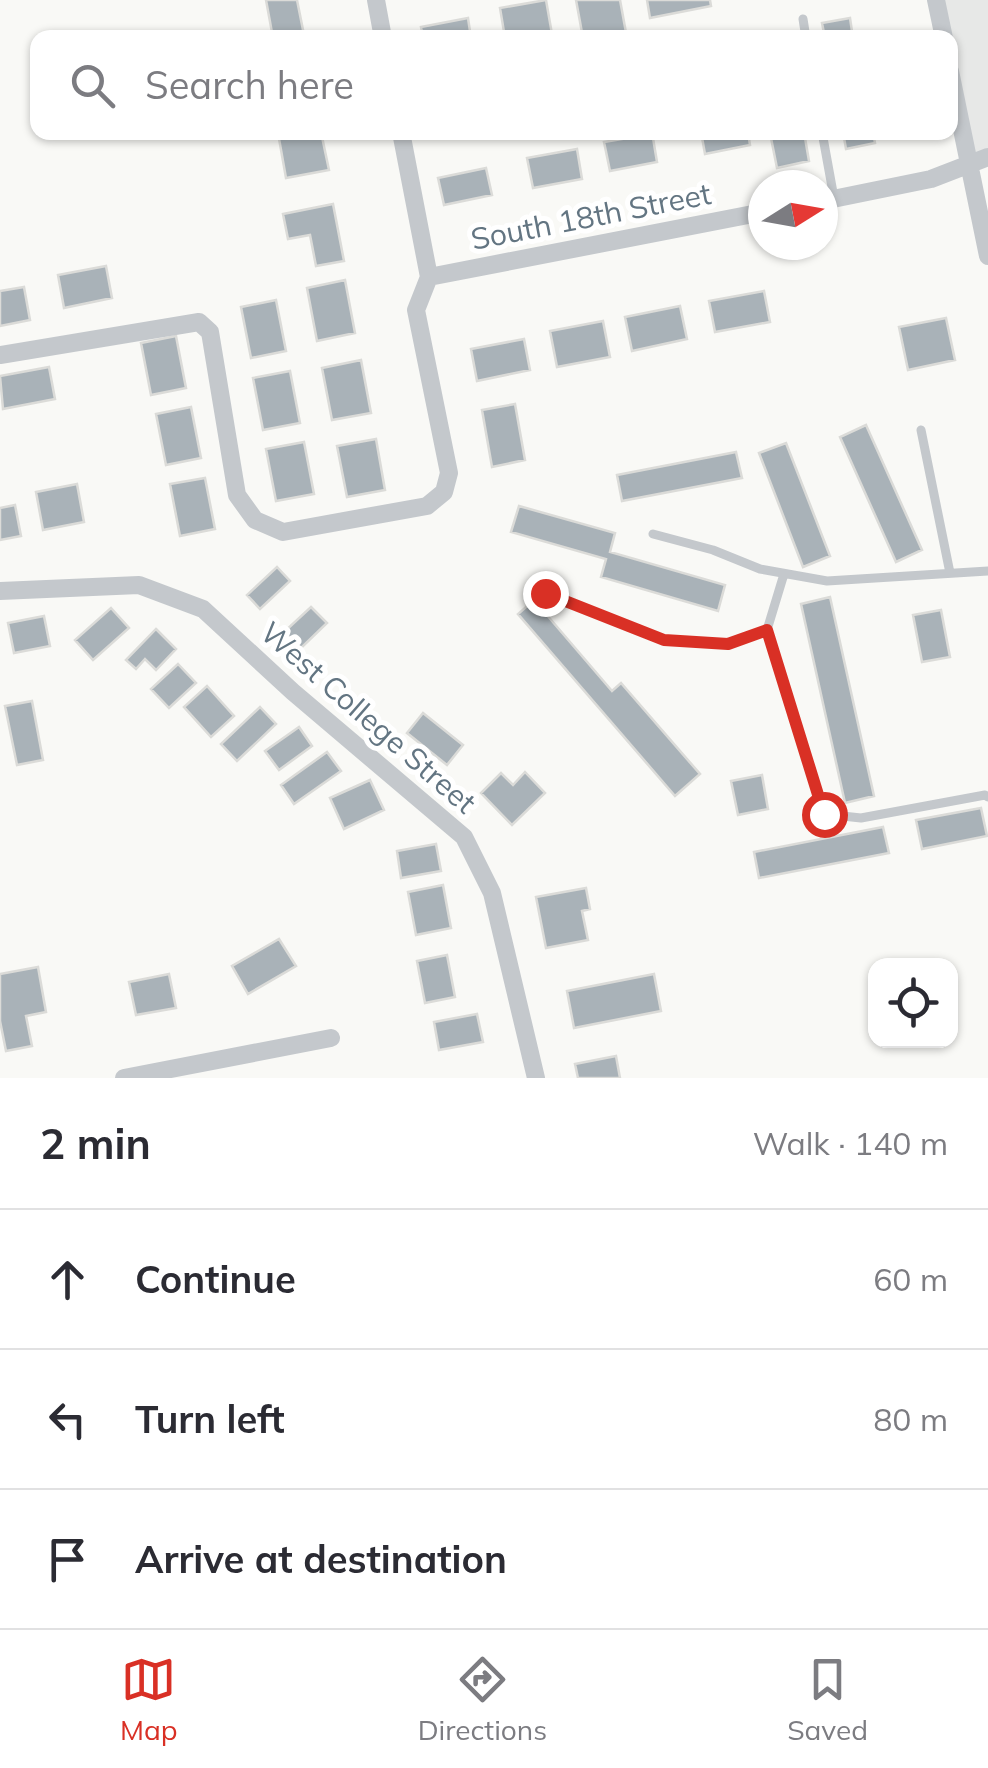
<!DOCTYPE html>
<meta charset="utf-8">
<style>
:root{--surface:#fff;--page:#f7f7f7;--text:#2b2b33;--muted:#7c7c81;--line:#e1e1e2;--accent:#d93025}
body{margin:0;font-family:Mulish,sans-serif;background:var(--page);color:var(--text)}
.controls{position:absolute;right:30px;bottom:30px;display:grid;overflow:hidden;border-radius:20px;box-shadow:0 2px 8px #0004}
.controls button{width:90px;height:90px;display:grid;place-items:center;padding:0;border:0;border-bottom:2px solid var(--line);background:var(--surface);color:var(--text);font:50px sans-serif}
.compass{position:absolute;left:748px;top:170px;width:90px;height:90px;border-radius:50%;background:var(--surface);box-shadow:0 2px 8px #0004;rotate:79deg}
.stop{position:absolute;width:30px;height:30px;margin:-22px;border:8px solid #d93025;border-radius:50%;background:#fff}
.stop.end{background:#d93025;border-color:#fff;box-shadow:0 2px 10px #0008}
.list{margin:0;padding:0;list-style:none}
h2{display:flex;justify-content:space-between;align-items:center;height:130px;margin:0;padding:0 40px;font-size:42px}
h2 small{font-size:32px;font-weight:400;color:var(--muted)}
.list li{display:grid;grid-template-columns:65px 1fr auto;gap:30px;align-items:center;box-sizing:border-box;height:140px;padding:0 40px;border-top:2px solid var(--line)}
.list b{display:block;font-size:38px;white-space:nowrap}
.list em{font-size:32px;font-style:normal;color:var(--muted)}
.icon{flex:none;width:55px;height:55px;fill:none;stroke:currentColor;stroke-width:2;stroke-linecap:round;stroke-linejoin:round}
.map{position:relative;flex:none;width:988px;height:1078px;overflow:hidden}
.search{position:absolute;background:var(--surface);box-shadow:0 2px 8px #0004;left:30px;right:30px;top:30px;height:110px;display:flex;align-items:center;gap:25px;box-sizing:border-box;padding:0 35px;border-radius:20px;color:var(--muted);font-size:38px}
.sheet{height:550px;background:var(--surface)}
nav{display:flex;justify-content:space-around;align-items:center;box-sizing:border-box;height:140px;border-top:2px solid var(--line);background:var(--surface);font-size:28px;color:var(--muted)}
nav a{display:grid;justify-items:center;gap:5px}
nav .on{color:var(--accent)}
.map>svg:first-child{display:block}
.built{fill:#e7e8e7}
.building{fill:#a9b2b8;stroke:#dbdbd8;stroke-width:2.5}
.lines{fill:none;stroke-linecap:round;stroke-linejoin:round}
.lane{stroke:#c4c8cc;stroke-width:9}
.street{stroke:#c4c8cc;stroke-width:18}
.route{stroke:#d93025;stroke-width:12}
.labels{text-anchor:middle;stroke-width:10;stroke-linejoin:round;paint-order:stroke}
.street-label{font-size:30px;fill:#637582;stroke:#fff}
</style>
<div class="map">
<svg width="988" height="1078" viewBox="0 0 988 1078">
<rect width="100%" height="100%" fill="#f9f9f6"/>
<path class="built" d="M936,0h52v152l-22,4 -15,-81 -1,-37z"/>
<path class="building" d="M266,0h31l7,35 -31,3z
M546,0l6,34 -47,4 -5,-30z
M576,0h44l7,38h-44z
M647,0h63l1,6 -61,12z
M468,18l3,20h-48l-2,-11z
M850,18l3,20h-28l-3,-15z
M321,132l8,38 -43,8 -8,-45z
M627,132h25l5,30 -47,9 -6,-29 24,-4z
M701,132h47l2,13 -45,9z
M804,132l5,29 -32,7 -6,-30z
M843,132h30l2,11 -29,6z
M577,149l5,30 -49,9 -6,-30z
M486,168l6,27 -48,10 -6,-27z
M333,204l11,57 -28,5 -6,-31 -22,4 -5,-25z
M106,266l6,32 -48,10 -6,-33z
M345,280l10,53 -38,8 -10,-53z
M24,287l6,33 -30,6v-35z
M764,291l6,31 -55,10 -6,-31z
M276,300l10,51 -35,7 -10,-51z
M680,306l7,33 -55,12 -7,-34z
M946,318l9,42 -47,10 -9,-43z
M603,321l7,36 -53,10 -7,-36z
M176,336l10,52 -35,7 -10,-52z
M524,339l6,31 -53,11 -6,-32z
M361,360l10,53 -39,7 -10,-52z
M49,367l6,32 -52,10 -3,-33z
M290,371l10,52 -37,7 -10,-52z
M515,404l10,56 -33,7 -10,-57z
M191,407l10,51 -35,7 -10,-51z
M866,425l56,125 -26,12 -56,-125z
M376,439l9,51 -38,7 -10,-51z
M304,442l10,52 -38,7 -10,-52z
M786,443l44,113 -27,11 -44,-114z
M736,452l6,26 -120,23 -5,-26z
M205,478l10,51 -35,7 -10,-52z
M77,484l7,38 -41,8 -7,-38z
M15,505l6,31 -21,4v-32z
M519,506l96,27 -5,19 115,33 -7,26 -117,-34 5,-18 -95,-27z
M277,567l13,14 -30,28 -13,-14z
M830,597l44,199 -29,7 -44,-199z
M534,600l78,91 9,-8 79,91 -25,22 -157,-182z
M311,607l16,16 -27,26 -16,-17z
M111,608l18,20 -36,32 -18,-20z
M941,610l9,47 -28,5 -9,-47z
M44,616l6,30 -36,7 -6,-30z
M156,629l20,20 -20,21 -11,-11 -9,10 -10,-9z
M178,664l18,19 -27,25 -18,-19z
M207,686l27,30 -23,21 -27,-30z
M32,701l11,59 -26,5 -12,-59z
M260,707l16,17 -39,37 -16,-17z
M423,713l40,32 -16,20 -40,-32z
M299,727l13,19 -33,24 -14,-19z
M327,752l14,19 -47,33 -13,-19z
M525,772l20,21 -33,32 -31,-32 20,-20 12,12z
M762,775l6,34 -30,6 -7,-34z
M370,780l14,30 -40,19 -14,-31z
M981,808l6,28 -65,13 -6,-29z
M883,827l6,26 -130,25 -5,-26z
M436,844l5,27 -40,7 -4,-27z
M443,885l8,43 -35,7 -8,-43z
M586,888l4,21 -8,2 6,29 -42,8 -10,-51z
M279,939l17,27 -48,28 -16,-28z
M447,955l8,42 -30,6 -8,-42z
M38,967l8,45 -20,4 6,30 -26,5 -6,-30v-47z
M169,974l7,34 -40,7 -7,-33z
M654,974l7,37 -87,17 -7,-37z
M477,1014l6,28 -44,8 -5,-28z
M616,1056l4,22h-42l-3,-14z"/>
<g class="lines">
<path class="lane" d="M803,19l3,19
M822,132l12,66
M921,430l29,143
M653,534l60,16 47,19 67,12 161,-10
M545,593l119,47 64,4 39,-14 57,184 37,4 124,-23 3,2
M767,630l17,-56"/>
<path class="street" d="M376,0l7,38
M936,0l8,38
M950,71l38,185
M823,201l108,-22 57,-22
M429,277l334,-65
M0,355l199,-33 11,10 27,163 18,25 28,12 144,-26 17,-14 5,-19 -33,-163 13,-33 -28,-145
M0,591l139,-6 64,24 90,83 171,145 28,56 44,185
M124,1078l207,-40"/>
</g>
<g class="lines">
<path class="route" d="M545,593l119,47 64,4 39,-14 57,184"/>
</g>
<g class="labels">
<g class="street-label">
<text transform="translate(591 217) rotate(-11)" y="10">South 18th Street</text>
<text transform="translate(368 718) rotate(41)" y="10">West College Street</text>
</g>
</g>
</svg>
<div class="controls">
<button><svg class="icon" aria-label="locate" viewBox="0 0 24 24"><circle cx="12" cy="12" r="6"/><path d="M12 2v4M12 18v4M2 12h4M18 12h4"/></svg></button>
</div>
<svg class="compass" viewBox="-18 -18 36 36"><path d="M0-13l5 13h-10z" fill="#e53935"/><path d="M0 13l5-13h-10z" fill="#7c7c81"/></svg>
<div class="stop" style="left:824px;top:814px"></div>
<div class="stop end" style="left:545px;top:593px"></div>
<div class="search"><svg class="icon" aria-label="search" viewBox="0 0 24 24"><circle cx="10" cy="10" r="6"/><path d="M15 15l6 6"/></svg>Search here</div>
</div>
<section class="sheet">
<h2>2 min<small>Walk · 140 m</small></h2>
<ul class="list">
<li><svg class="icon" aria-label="ahead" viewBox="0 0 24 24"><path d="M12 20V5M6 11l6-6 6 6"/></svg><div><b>Continue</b></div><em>60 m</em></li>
<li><svg class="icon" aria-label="left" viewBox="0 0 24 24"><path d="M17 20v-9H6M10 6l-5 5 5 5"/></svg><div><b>Turn left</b></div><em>80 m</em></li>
<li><svg class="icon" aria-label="arrive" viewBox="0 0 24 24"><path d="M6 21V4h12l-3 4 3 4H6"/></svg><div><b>Arrive at destination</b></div></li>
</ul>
</section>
<nav>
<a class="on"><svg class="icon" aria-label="map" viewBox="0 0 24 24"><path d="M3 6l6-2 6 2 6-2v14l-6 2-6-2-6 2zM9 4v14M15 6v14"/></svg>Map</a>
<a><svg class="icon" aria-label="directions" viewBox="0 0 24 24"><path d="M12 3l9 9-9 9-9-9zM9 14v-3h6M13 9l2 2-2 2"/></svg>Directions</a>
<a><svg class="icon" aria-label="saved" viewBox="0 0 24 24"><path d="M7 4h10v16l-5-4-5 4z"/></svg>Saved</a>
</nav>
